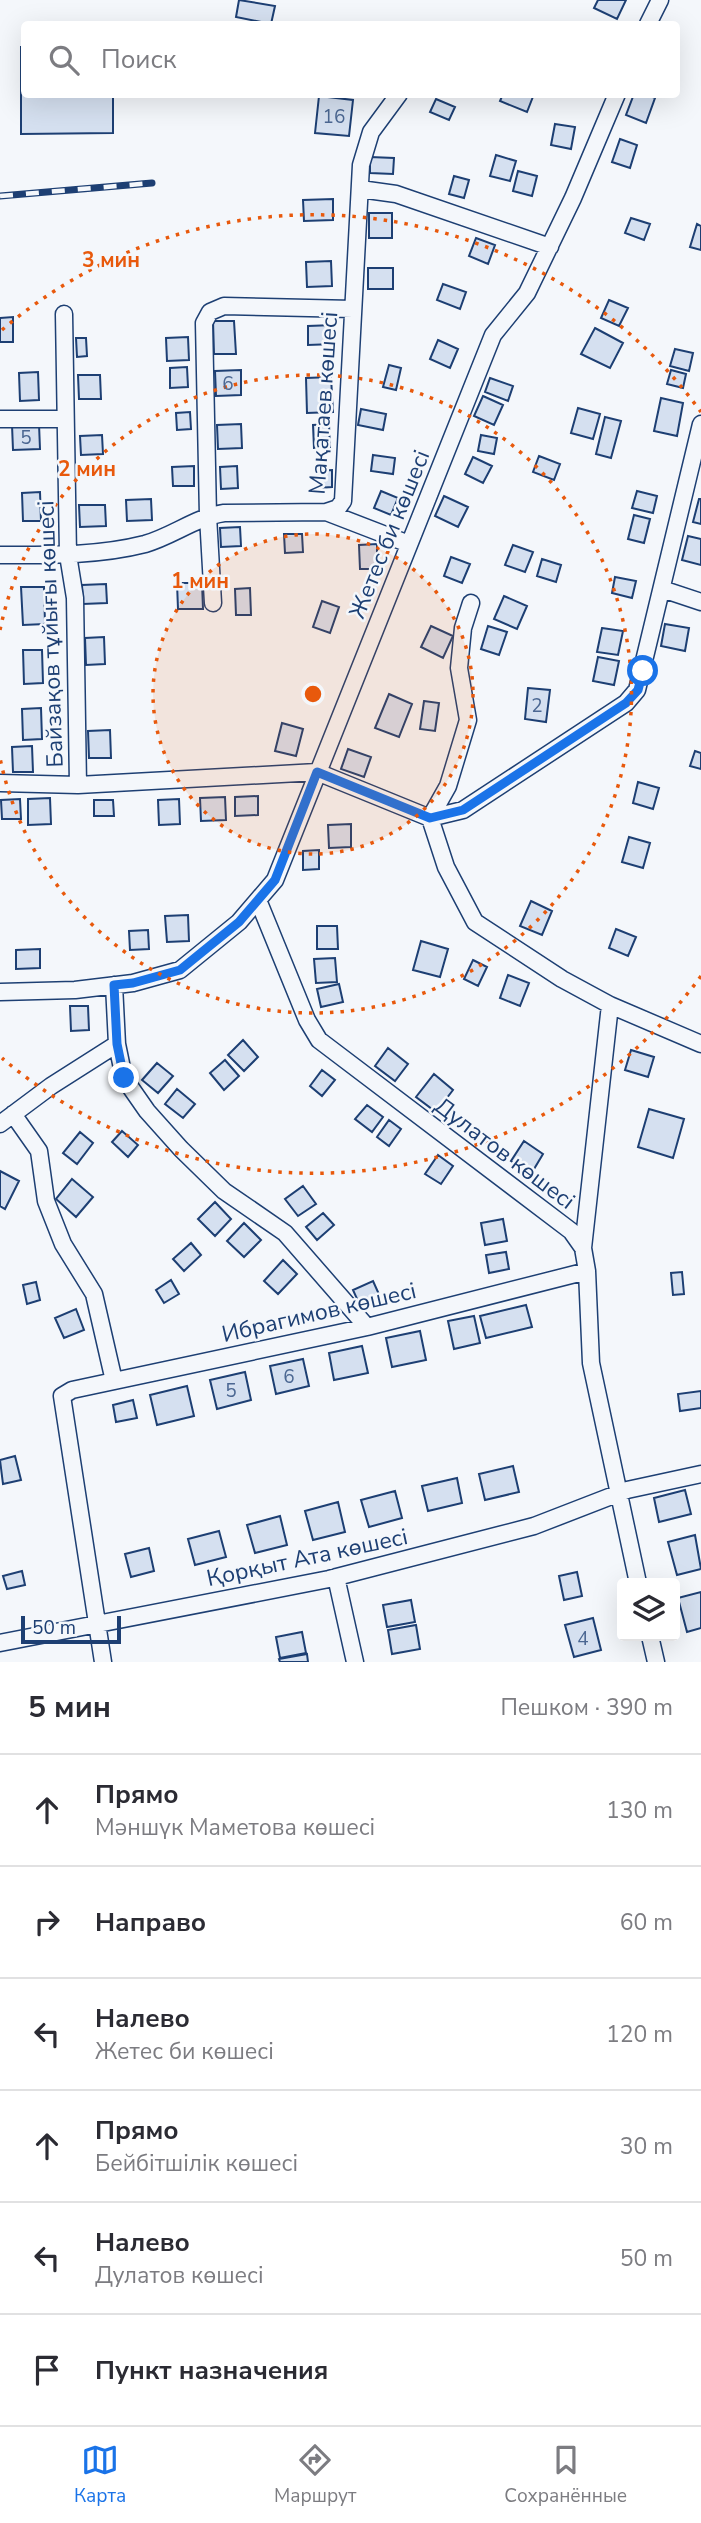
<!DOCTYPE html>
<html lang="ru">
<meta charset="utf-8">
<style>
:root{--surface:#fff;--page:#f7f7f7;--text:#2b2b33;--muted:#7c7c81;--line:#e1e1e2;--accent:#1a73e8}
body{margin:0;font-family:"Nunito Sans",sans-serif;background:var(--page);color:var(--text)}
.controls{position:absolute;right:21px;bottom:21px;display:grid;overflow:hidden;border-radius:7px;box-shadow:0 7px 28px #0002}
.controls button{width:63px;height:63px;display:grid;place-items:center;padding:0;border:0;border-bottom:2px solid var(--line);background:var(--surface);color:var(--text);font:35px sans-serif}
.scale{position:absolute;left:21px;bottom:18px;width:100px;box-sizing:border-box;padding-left:7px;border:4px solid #1d3f73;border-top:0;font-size:19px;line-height:24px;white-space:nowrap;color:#1d3f73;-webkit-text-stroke:5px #f4f7fb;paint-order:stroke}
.stop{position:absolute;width:21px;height:21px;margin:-16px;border:5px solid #1a73e8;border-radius:50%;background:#fff}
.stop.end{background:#1a73e8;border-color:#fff;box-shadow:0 2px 7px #0008}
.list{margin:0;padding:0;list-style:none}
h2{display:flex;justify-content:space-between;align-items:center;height:91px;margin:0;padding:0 28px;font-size:30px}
h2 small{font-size:23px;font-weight:400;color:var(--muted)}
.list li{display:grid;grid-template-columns:46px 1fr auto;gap:21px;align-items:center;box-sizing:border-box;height:112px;padding:0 28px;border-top:2px solid var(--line)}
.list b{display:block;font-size:26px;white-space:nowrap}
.list p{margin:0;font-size:23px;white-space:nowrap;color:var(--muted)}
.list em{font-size:23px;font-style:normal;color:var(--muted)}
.icon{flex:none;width:38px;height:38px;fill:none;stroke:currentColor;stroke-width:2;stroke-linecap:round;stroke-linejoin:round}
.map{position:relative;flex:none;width:701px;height:1662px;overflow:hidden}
.search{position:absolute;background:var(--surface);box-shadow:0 7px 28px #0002;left:21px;right:21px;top:21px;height:77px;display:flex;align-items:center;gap:18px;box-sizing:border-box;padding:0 24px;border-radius:7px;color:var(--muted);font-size:26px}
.sheet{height:763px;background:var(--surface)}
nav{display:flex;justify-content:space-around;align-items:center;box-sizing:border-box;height:98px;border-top:2px solid var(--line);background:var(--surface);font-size:19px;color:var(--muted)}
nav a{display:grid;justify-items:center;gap:4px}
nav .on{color:var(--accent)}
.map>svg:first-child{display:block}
.building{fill:#d5e0f0;stroke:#1d3f73;stroke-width:2}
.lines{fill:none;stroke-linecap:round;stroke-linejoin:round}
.minor-casing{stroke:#1d3f73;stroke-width:19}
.minor{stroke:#f4f7fb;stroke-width:16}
.rail-casing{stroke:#1d3f73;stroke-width:7}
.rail{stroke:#f4f7fb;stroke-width:4.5;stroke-dasharray:13;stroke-linecap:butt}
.route{stroke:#1a73e8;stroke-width:9}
.ring{fill:none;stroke:#e8590c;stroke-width:3.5;stroke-dasharray:3.5 7}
.labels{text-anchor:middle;stroke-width:5;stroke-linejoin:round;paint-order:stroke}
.number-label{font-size:19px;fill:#4b6792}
.street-label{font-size:23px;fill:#1d3f73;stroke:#f4f7fb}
.centre{fill:#e8590c;stroke:#f4f7fb;stroke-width:3.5}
.ring-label{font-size:21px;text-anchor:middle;font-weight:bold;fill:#e8590c;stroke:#f4f7fb;stroke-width:5;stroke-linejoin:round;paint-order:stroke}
</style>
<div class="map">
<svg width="701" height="1662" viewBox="0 0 701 1662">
<rect width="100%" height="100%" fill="#f4f7fb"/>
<path class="building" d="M239,0l36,6 -4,18 -35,-7z
M598,0h28l-9,19 -23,-11z
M21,47h3v47h89v39l-92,1z
M503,94h31l-7,18 -27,-11z
M634,94h12l9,4 -9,25 -20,-8z
M319,96l34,4 -4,36 -34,-3z
M436,99l19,8 -6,13 -19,-8z
M555,124l20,3 -4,22 -20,-4z
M620,139l17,6 -7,23 -18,-6z
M496,155l20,6 -6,20 -20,-5z
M370,157l24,1 -1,16 -23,-1z
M518,171l19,5 -5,20 -19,-5z
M454,176l15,4 -5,18 -15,-4z
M333,199v21l-29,1 -1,-21z
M369,213h23v25h-23z
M631,218l19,6 -6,16 -19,-7z
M697,224l4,2v24l-11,-3z
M476,238l19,7 -7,19 -19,-8z
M331,261l1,25 -25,1 -1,-25z
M368,268h25v21h-25z
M443,284l23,8 -6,17 -23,-9z
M609,300l19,8 -9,18 -18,-8z
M13,317v25h-13v-24z
M213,321h21l2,33h-22z
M334,325v19l-26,1v-19z
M595,328l28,15 -13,25 -29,-14z
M188,337l1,23 -22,1 -1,-23z
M76,338h10l1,18 -10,1z
M438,340l20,9 -8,19 -20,-9z
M675,349l18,4 -4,18 -19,-5z
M389,365l12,3 -5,22 -13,-3z
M187,367l1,20 -18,1v-20z
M241,370v25l-25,1 -1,-25z
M671,370l15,4 -3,14 -16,-4z
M38,372l1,28 -19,1 -1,-28z
M78,375h22l1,24h-22z
M331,377l2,35 -26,1 -1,-35z
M490,378l23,8 -5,15 -23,-9z
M483,396l20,9 -9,20 -20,-9z
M661,398l22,5 -6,33 -23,-5z
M578,408l22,6 -7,25 -22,-6z
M361,409l25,5 -3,16 -25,-5z
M190,412l1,17 -14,1 -1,-17z
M605,417l16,4 -10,37 -15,-4z
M39,424l1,25 -27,1 -1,-25z
M241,424l1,24 -24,1 -1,-24z
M329,424l1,24h-16l-1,-23z
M102,435l1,19 -22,1 -1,-19z
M481,435l16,3 -3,16 -16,-3z
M373,455l22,3 -2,16 -22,-3z
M539,456l21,8 -6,16 -21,-8z
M473,457l19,9 -9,17 -18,-9z
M194,466v20h-21l-1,-19z
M237,466l1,22 -17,1 -1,-22z
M332,470v17l-15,1 -1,-17z
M381,491l17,7 -7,17 -17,-7z
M637,491l20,5 -4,17 -21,-5z
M40,492l1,29h-18l-1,-28z
M444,496l24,11 -10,20 -23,-11z
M151,499l1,21 -25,1 -1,-21z
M699,499h2v25l-8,-2z
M79,505h26l1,21 -26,1z
M634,515l16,4 -6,24 -16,-4z
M240,527l1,19 -20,1 -1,-19z
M284,534h18l1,18 -18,1z
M688,536l13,3v26l-19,-5z
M377,544v25h-17l-1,-24z
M513,545l20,7 -8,20 -20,-7z
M451,557l19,7 -8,19 -18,-7z
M542,559l19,6 -5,17 -19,-6z
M615,577l21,4 -4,17 -20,-5z
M177,583h25l1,26h-25z
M106,584l1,19 -24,1 -1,-19z
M21,587h23l1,37 -22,1z
M250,588l1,27h-15l-1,-26z
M504,596l23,10 -10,23 -23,-10z
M322,601l17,6 -9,26 -17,-6z
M665,624l24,4 -4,23 -24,-5z
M431,626l22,10 -10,22 -22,-11z
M488,626l19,6 -8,23 -18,-6z
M602,628l21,3 -5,24 -21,-3z
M104,637l1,27 -19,1 -1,-27z
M23,650h19l1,33 -19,1z
M598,657l21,4 -5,24 -21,-4z
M528,688l22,2 -4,32 -21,-3z
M389,694l23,10 -13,33 -24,-9z
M424,701l15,2 -4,28 -15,-2z
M41,708l1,31 -19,1 -1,-31z
M282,723l21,6 -7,27 -21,-5z
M110,730l1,28h-22l-1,-27z
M32,746l1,26h-20l-1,-25z
M348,749l23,8 -7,20 -23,-8z
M695,751l6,2v16l-11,-3z
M638,782l21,6 -6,21 -20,-6z
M258,796v19l-23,1v-19z
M225,797l1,23 -25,1 -1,-23z
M50,798l1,26 -23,1v-26z
M20,799l1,20h-19l-1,-19z
M179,799l1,25 -21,1 -1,-25z
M94,800h19l1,16h-20z
M351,824v23l-22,1 -1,-23z
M629,837l21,6 -7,25 -21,-6z
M319,850v19l-16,1v-19z
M531,901l21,10 -10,24 -22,-9z
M188,915l1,26 -22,1 -2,-26z
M317,926h20l1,23h-21z
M616,929l20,8 -8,19 -19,-8z
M148,930l1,19 -19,1 -1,-19z
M421,941l27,8 -8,28 -27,-7z
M40,949v19l-24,1v-19z
M335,958l2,24 -21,1 -2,-24z
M473,960l14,7 -9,19 -14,-7z
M508,975l21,8 -9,23 -20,-8z
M339,984l4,18 -22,5 -4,-18z
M70,1006h18l1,24 -18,1z
M243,1040l15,17 -14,14 -16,-16z
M388,1048l20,16 -13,17 -20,-15z
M631,1050l23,7 -6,20 -23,-7z
M225,1060l14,16 -15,14 -14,-17z
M157,1063l16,13 -15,17 -16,-13z
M322,1070l13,10 -13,16 -12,-10z
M434,1074l19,16 -17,22 -20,-15z
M177,1089l18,15 -12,14 -18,-14z
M367,1105l16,12 -11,15 -17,-13z
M649,1109l35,10 -11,39 -35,-11z
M389,1120l12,9 -12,17 -12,-9z
M122,1131l16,14 -10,12 -16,-15z
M80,1132l13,11 -16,21 -14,-11z
M524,1141l19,13 -12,20 -20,-13z
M438,1155l15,11 -12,18 -16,-10z
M0,1171l19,10 -14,28 -5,-3z
M72,1179l21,18 -17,20 -20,-18z
M303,1186l13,18 -18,12 -13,-17z
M215,1202l16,17 -16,17 -17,-17z
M323,1213l11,12 -17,15 -11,-13z
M503,1219l4,22 -22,4 -4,-22z
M244,1223l17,17 -17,17 -17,-16z
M191,1243l10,12 -17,16 -11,-12z
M506,1252l3,17 -20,4 -3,-18z
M283,1260l14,14 -19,20 -14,-13z
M682,1272l2,22 -11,1 -2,-22z
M171,1280l8,14 -15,9 -8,-13z
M373,1281l9,20 -20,9 -9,-20z
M36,1282l4,18 -13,4 -4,-19z
M526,1305l6,22 -46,11 -6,-22z
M76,1309l8,21 -20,8 -9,-20z
M474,1316l6,27 -26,6 -6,-28z
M420,1331l6,29 -34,7 -6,-29z
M362,1346l6,27 -34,7 -5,-27z
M303,1359l6,27 -33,8 -6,-28z
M245,1372l6,28 -34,9 -7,-29z
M187,1386l7,30 -37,9 -7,-30z
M701,1391v17l-21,3 -2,-17z
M133,1400l4,18 -21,4 -3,-17z
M15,1456l6,24 -18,4 -3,-24z
M513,1466l6,26 -34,8 -6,-26z
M457,1478l5,25 -34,8 -6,-25z
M685,1490l6,24 -32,8 -5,-24z
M395,1491l7,27 -33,9 -8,-27z
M338,1502l7,30 -32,8 -8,-29z
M280,1516l7,29 -32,8 -8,-28z
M219,1531l7,26 -31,8 -7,-26z
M695,1535l6,34 -24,6 -9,-33z
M149,1548l5,23 -23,6 -6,-23z
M22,1571l3,14 -18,4 -4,-13z
M577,1572l5,24 -18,4 -5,-24z
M701,1592v36l-14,4 -9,-34z
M411,1600l4,22 -28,5 -4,-22z
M593,1618l8,32 -27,7 -9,-32z
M416,1625l4,24 -28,5 -4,-24z
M302,1632l4,21 -26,5 -4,-21z
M307,1654l1,8h-28l-1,-3z"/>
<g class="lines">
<g class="minor-casing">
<path id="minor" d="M648,24l12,-24
M360,189l36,5 154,53
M64,314l4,241 7,43 3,187
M0,419h65
M326,512l83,32
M0,555c48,0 98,1 145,-11 28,-8 51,-27 79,-31l102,-1 12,-4 5,-7 18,-336 10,-33 28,-38
M662,589l39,13
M213,603l-5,-87 -4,-193 6,-11 14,-6 129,3
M0,783l78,2 239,-13 113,46
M430,818l33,-8 163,-107 11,-13 64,-266
M430,818l16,49 29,55 87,57 48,26 -27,243
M430,818l18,-32 20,-66 -9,-52 4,-40 8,-25
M258,900l49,120 12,20 252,191 12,17 4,23 4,92 47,220
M0,992l75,-2 58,-7 47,-13 59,-48 36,-42 218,-545 34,-42 46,-95 44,-104
M610,1005l91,39
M117,1044l7,34 23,33 34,38 43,42 61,42 82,94
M13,1114l26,37 7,50 17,43 31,50 20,87
M0,1124l51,-38 66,-42 -3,-59
M336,1577l19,85
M650,1636l6,26
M0,1643l329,-64 205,-53 93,-36 74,-16
M103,1662l-41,-266 10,-6 295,-63 220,-56"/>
</g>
<use href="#minor" class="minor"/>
<g class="rail-casing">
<path id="rail" d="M0,196l152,-13"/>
</g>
<use href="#rail" class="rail"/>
</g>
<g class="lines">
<path class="route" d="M124,1078l-7,-34 -3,-59 19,-2 47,-13 59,-48 36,-42 42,-108 113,46 33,-8 163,-107 12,-13 5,-19"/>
</g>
<circle cx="313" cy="694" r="160" fill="#e8590c" fill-opacity=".12"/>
<g class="ring">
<circle cx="313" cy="694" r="160"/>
<path d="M0 630A319 319 0 1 1 0 758"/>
<path d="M701 976A479 479 0 0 1 2 1058M2 330A479 479 0 0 1 701 412"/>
</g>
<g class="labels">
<g class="number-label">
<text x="334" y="123">16</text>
<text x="228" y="390">6</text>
<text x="26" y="444">5</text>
<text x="537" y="712">2</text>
<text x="289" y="1383">6</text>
<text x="231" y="1397">5</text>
<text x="583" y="1645">4</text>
</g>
<g class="street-label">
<text transform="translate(323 403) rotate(-86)" y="8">Мақатаев көшесі</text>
<text transform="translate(389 534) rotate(-68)" y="8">Жетес би көшесі</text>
<text transform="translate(50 634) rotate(-92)" y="8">Байзақов тұйығы көшесі</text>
<text transform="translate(505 1153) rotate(37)" y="8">Дулатов көшесі</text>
<text transform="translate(319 1312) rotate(-13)" y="8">Ибрагимов көшесі</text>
<text transform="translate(307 1557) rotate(-12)" y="8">Қорқыт Ата көшесі</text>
</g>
</g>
<circle cx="313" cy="694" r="10" class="centre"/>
<g class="ring-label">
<text x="111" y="267">3 мин</text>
<text x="87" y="476">2 мин</text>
<text x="200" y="588">1 мин</text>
</g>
</svg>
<div class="controls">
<button><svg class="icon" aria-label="layers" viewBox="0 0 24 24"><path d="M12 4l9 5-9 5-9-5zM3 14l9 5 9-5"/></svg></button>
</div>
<div class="scale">50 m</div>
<div class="stop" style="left:643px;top:671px"></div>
<div class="stop end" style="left:124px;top:1078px"></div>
<div class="search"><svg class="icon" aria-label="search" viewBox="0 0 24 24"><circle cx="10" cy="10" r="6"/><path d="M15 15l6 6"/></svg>Поиск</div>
</div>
<section class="sheet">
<h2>5 мин<small>Пешком · 390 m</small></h2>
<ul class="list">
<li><svg class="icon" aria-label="ahead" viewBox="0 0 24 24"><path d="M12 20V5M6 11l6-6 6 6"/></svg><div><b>Прямо</b><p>Мәншүк Маметова көшесі</p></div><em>130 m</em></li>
<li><svg class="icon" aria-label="right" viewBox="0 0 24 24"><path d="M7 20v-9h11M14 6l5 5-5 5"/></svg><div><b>Направо</b></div><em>60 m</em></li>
<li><svg class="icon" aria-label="left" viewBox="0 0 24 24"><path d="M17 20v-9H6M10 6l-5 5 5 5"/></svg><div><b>Налево</b><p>Жетес би көшесі</p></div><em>120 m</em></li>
<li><svg class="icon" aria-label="ahead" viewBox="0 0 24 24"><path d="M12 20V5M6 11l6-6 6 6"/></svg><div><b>Прямо</b><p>Бейбітшілік көшесі</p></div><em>30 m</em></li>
<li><svg class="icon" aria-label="left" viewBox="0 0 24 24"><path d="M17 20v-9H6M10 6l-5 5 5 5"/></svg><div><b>Налево</b><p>Дулатов көшесі</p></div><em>50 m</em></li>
<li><svg class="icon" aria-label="arrive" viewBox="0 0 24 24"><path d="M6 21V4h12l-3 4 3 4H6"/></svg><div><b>Пункт назначения</b></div></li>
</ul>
</section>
<nav>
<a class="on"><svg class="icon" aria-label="map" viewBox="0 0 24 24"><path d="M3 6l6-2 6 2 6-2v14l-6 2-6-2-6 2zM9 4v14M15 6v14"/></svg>Карта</a>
<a><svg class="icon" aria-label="directions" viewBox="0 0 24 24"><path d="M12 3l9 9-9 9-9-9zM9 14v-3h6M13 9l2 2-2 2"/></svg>Маршрут</a>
<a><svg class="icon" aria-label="saved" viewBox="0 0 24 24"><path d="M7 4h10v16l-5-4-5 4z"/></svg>Сохранённые</a>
</nav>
